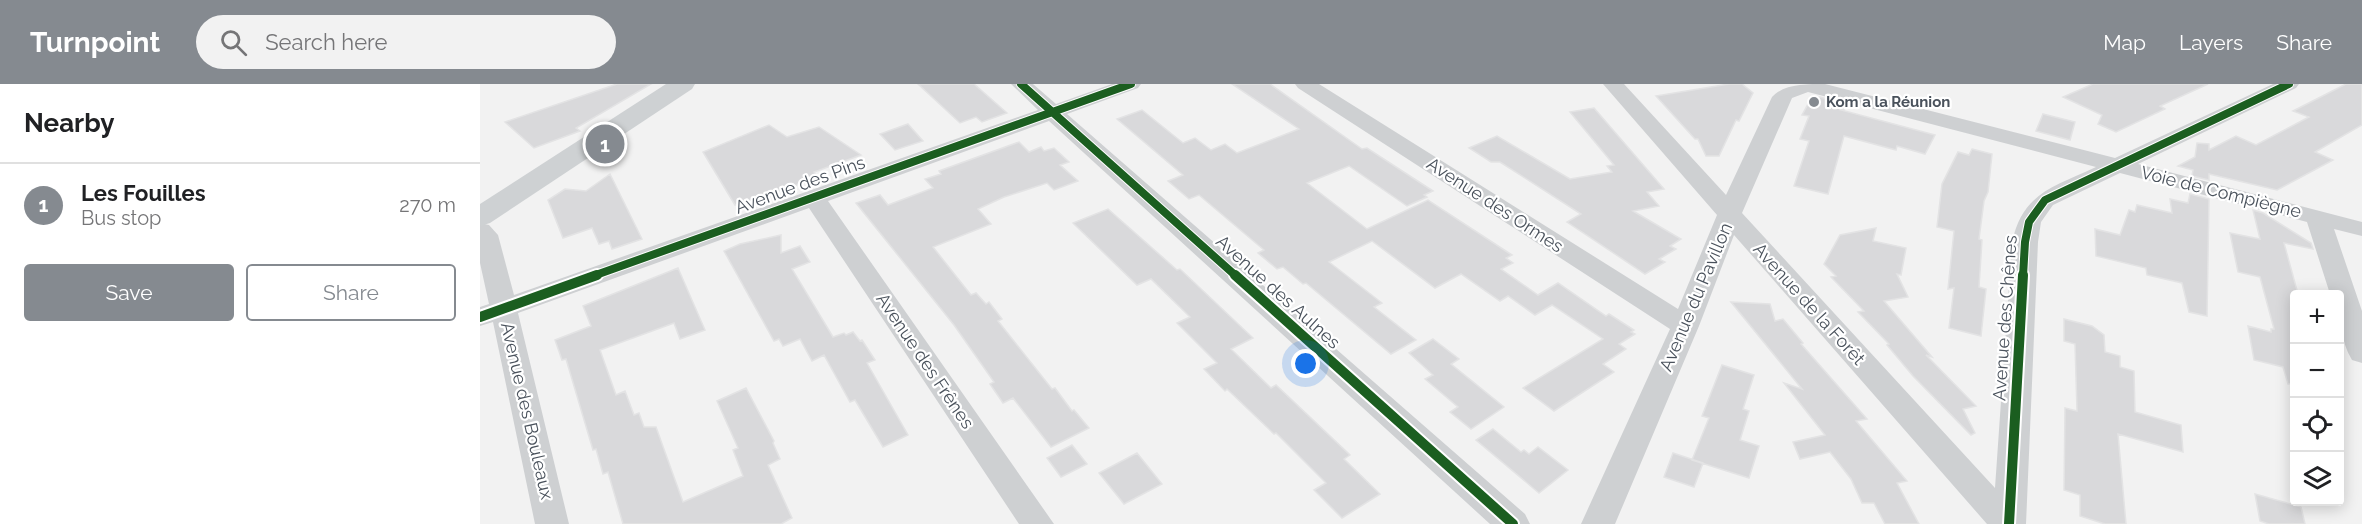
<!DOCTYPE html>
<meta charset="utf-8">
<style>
:root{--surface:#fff;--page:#f2f2f2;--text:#202124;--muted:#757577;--line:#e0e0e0;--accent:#858a90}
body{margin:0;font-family:Raleway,sans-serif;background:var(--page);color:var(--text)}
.controls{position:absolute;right:18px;bottom:18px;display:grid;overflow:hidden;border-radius:6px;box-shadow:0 3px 15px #0003}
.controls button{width:54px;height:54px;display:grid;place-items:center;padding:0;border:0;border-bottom:2px solid var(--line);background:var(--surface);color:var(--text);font:30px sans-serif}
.you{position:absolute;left:826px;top:280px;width:21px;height:21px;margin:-15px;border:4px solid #fff;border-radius:50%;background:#1a73e8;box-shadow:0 0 0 9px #1a73e833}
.badge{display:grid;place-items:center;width:39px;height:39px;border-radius:50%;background:var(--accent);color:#fff;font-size:20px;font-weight:700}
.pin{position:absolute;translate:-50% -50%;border:3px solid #fff;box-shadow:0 2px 6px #0006}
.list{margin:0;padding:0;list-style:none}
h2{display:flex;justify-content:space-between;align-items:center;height:78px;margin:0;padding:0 24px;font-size:26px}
h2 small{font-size:20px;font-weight:400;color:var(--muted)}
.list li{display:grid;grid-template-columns:39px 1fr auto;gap:18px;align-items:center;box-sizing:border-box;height:84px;padding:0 24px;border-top:2px solid var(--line)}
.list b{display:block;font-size:22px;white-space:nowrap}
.list p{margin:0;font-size:20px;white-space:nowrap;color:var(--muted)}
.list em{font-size:20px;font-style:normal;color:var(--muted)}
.actions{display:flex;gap:12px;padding:18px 24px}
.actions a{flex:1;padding:14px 0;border:2px solid var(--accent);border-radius:6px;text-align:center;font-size:21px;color:var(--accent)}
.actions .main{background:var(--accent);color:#fff}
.icon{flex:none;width:33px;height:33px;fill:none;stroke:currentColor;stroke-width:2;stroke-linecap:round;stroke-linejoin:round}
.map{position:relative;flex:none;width:1882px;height:440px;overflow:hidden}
header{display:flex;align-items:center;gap:36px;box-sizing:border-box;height:84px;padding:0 30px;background:var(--accent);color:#fff}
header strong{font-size:28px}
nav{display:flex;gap:33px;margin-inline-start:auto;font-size:21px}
.search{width:420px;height:54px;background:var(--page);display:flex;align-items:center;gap:15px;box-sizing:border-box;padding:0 21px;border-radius:33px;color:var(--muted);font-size:22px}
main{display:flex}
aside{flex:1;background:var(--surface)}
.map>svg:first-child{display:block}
.building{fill:#d9d9db;stroke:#e3e3e4;stroke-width:1.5}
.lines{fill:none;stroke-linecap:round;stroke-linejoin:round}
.street{fill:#ced0d2;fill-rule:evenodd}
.secondary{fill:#ced1d3;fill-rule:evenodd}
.cycleway-far1-casing{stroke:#fff;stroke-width:10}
.cycleway-casing{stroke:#fff;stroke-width:14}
.cycleway-far1{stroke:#1b5e20;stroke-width:8}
.cycleway{stroke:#1b5e20;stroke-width:10}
.poi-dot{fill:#858a90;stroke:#fff;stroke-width:2}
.labels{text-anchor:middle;stroke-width:4.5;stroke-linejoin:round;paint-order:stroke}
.far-poi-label{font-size:15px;font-weight:bold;fill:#4a525c;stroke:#fff;text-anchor:start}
.street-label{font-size:18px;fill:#4a525c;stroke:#fff}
</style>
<header>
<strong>Turnpoint</strong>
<div class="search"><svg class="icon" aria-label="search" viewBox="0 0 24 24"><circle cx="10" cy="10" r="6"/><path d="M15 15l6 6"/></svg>Search here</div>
<nav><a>Map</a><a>Layers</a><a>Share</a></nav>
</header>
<main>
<aside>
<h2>Nearby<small></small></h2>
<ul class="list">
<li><span class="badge">1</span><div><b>Les Fouilles</b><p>Bus stop</p></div><em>270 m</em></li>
</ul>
<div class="actions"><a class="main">Save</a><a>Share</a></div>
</aside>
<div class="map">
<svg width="1882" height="440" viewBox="0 0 1882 440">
<rect width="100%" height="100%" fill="#f2f2f2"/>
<path class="building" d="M137,0h34l-75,44 4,3 -46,17 -29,-26z
M438,0h56l33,29 -25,9 -6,-5 -16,6z
M752,0h38l92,65 5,-1 66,43 -9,4 3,2 -20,9 -58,-40 -42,17 60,46 61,-29 84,55 -6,3 7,5 -12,6 37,26 20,-12 48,33 3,-2 25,16 -3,2 4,2 -16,10 7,5 -23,15 11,8 -60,39 -31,-23 80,-49 -51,-34 -17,10 -27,-19 -8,5 -39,-27 -26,14 -63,-47 -43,21 53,41 -8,4 42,33 -25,14 -85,-71 -3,1 -20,-17 -6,2 -19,-16 6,-3 -65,-55 -10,4 -21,-18 15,-6 -66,-56 25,-9 41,33 12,-5 16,12 14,-6 12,9 62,-24z
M1249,0h13l11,9 -14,28 -3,-1 -17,36h-13l-8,-17h-3l-39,-43z
M1613,0h115l-48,22 5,3 -49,23 -18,-8 4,-9 -39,-18z
M1866,0h16v41l-47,27 18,8 -56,30 -68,-16v6l-17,-4 1,-6 -15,-4 17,-9 2,-14 12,1v6l27,-14 20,9 53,-28 -16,-6z
M1340,13l32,9 -11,4 94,25 -10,19 -28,-8 -1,4 -52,-14 -16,58 -34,-8 15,-45 -9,-2 9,-23 -7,-1 9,-16z
M1114,24l70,81 -17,3 12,14 -26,5 48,28 -11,7 6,3 -17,10 6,3 -20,12 -78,-52 14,-8 -81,-52h-9l-22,-14 28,-12 73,43 42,-7 -5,-6 7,-1 -44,-53z
M1563,30l32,8 -5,18 -34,-9z
M428,40l15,17 -28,9 -15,-16z
M289,41l18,12 32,-10 42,28 -47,17 5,6 -84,27 -32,-53z
M539,58l10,10 12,-5 3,4 10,-3 15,14 -9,3 18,16 -24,9 -7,-7 -43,14 -26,12 13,15 -58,23 38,48 5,-2 10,11 3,-2 13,17 -4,2 54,68 3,-1 17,23 2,-1 15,18 -38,19 -38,-49 -10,5 -13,-19 4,-2 -40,-57 -98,-122 24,-8 8,10 45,-17 -8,-9 16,-5 -2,-3z
M1492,65l20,5 -4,38 -4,9 -5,38 3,1 -3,47 7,2 -5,47 -32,-8 5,-40 -6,1 6,-58 -17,-4 5,-43 16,-32 11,3z
M130,90l32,65 -30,10 -3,-8 -10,3 -7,-16 -29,10 -15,-38 17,-11 21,2z
M1710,110l19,5 -2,117 -18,-4 -7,-29 -35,-8 -1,-7 -50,-12 -1,-27 25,6 9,-25 6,2 2,-7 35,8 -2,-14 18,4z
M628,125l69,61 3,-1 73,69 -22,11 40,39 5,-3 74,70 -6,4 36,35 -38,24 -28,-28 12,-7 -50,-50 -2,1 -47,-45 -2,2 -21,-22 13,-6 -40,-40 13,-6 -39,-38 -14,6 -64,-62z
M1773,126l10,3 48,30 2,6 -29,-6 14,51h-3v89l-7,1 -5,-17 -29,-7 -6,-34 23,6v-3h3l-14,-52 -22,-5 -8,-39 30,6z
M1396,144l-3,13 33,7 -5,27 -4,-1 11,23 -24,4 48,56 -6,-2 50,51 -13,3 12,24 -4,2 -58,-59 -26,-31 2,-1 -31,-32 6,-1 -33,-34 5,-1 -12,-12 16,-29z
M301,151v18l19,-7 10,16 -18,7 41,68 11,-4 2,2 7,-3 7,9 2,-1 13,20 -8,3 41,72 -25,12 -28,-47 -5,2 -26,-47 -12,6 -12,-22 -17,7 -4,-7 -5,2 -50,-90 16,-7z
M198,184l27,62 -25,9 -6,-16 -74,27 16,45 9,-4 9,24 5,-2 5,14h12l27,75 60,-26 -10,-26 5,-2 -21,-47 29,-13 28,53 -1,2 7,16 -12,6 24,53 -11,6h-158l-15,-52 -5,2 -7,-25 -3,1 -27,-91 -4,1 -7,-20 36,-14 -8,-20z
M1251,218l39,2 5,17 8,-2 20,24 -2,1 66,75 -11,2 51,60 -10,2 22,41h-34l-11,-21h-12l-11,-24 -21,-27 -30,7 -7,-17 32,-7 -41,-52 18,6z
M1584,235l28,7 12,9 1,17 15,4v11l14,4 1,41 46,13 2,27 -65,-18 8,90h-21l-25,-8v-21l-16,-5 1,-82 12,3 -2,-67 -11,-3z
M953,255l26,20 -8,5 53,43 -33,22 -21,-17 8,-5 -33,-28 8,-4 -24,-22z
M1242,281l32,10 -11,34 6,2 -9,29 19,6 -10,32 -57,-18 17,-42 -7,-2z
M1013,345l28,23 3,-2 5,4 9,-7 30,23 -29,23 -63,-53z
M592,361l15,19 -26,13 -14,-19z
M657,369l25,31 -38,20 -25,-31z
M1193,369l30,10 -9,24 -30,-10z
M1775,410l46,13 4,17h-36l-9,-3z"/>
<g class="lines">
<path class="street" d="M531,0h22l23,20 56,-20h29l-3,4 -71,26 458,400 5,10h-40l-441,-403 -221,80 226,323h-35l-210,-316 -291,105 51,211h-34l-42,-202 -13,4v-19l9,-3 -9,-41v-40l9,2 9,10 16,60 524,-185z
M815,0h24l359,225 39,-94 -114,-131h21l102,111 46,-98c12,-13 33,-13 53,-13l290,74 158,-74h26l-3,4 -158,76 224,58v14l-28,-7 28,82v52l-10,-3c-12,-20 -12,-42 -12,-66h-10l-23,-72 -187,-49 -67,32 -12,17 -3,20 -12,282h-39l-253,-289 -35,91 -84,198h-34l89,-195 -372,-241zM1328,8l288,75c-42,20 -73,25 -84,75l-17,246 -253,-275 50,-115z"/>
<path class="secondary" d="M186,0h29l-3,5 -202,134 -10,3v-22z"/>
<g class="cycleway-far1-casing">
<path id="cycleway-far1" d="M541,0l215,192
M113,192l538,-192
M1543,192l2,-34 4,-20 16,-22 244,-116"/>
</g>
<g class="cycleway-casing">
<path id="cycleway" d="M755,191l278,249
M0,233l117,-42
M1529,440l14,-249"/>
</g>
<use href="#cycleway-far1" class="cycleway-far1"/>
<use href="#cycleway" class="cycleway"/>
</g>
<circle class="poi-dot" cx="1334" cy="18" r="6"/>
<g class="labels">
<g class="far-poi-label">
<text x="1346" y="23">Kom a la Réunion</text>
</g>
<g class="street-label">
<text transform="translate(320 101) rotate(-20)" y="6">Avenue des Pins</text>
<text transform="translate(1741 108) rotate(14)" y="6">Voie de Compiègne</text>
<text transform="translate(1015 121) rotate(33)" y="6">Avenue des Ormes</text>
<text transform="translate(798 208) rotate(42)" y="6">Avenue des Aulnes</text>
<text transform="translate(1216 213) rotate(-67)" y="6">Avenue du Pavillon</text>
<text transform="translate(1329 220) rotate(48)" y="6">Avenue de la Forêt</text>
<text transform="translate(1525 234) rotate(-86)" y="6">Avenue des Chênes</text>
<text transform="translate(445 277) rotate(56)" y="6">Avenue des Frênes</text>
<text transform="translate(47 327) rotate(77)" y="6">Avenue des Bouleaux</text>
</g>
</g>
</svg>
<div class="controls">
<button>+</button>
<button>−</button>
<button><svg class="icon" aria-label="locate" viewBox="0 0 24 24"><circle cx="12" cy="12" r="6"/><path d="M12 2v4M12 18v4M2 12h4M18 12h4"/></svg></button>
<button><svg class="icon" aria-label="layers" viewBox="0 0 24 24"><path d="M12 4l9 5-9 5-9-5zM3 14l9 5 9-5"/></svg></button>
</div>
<div class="you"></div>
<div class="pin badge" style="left:125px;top:60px">1</div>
</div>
</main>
